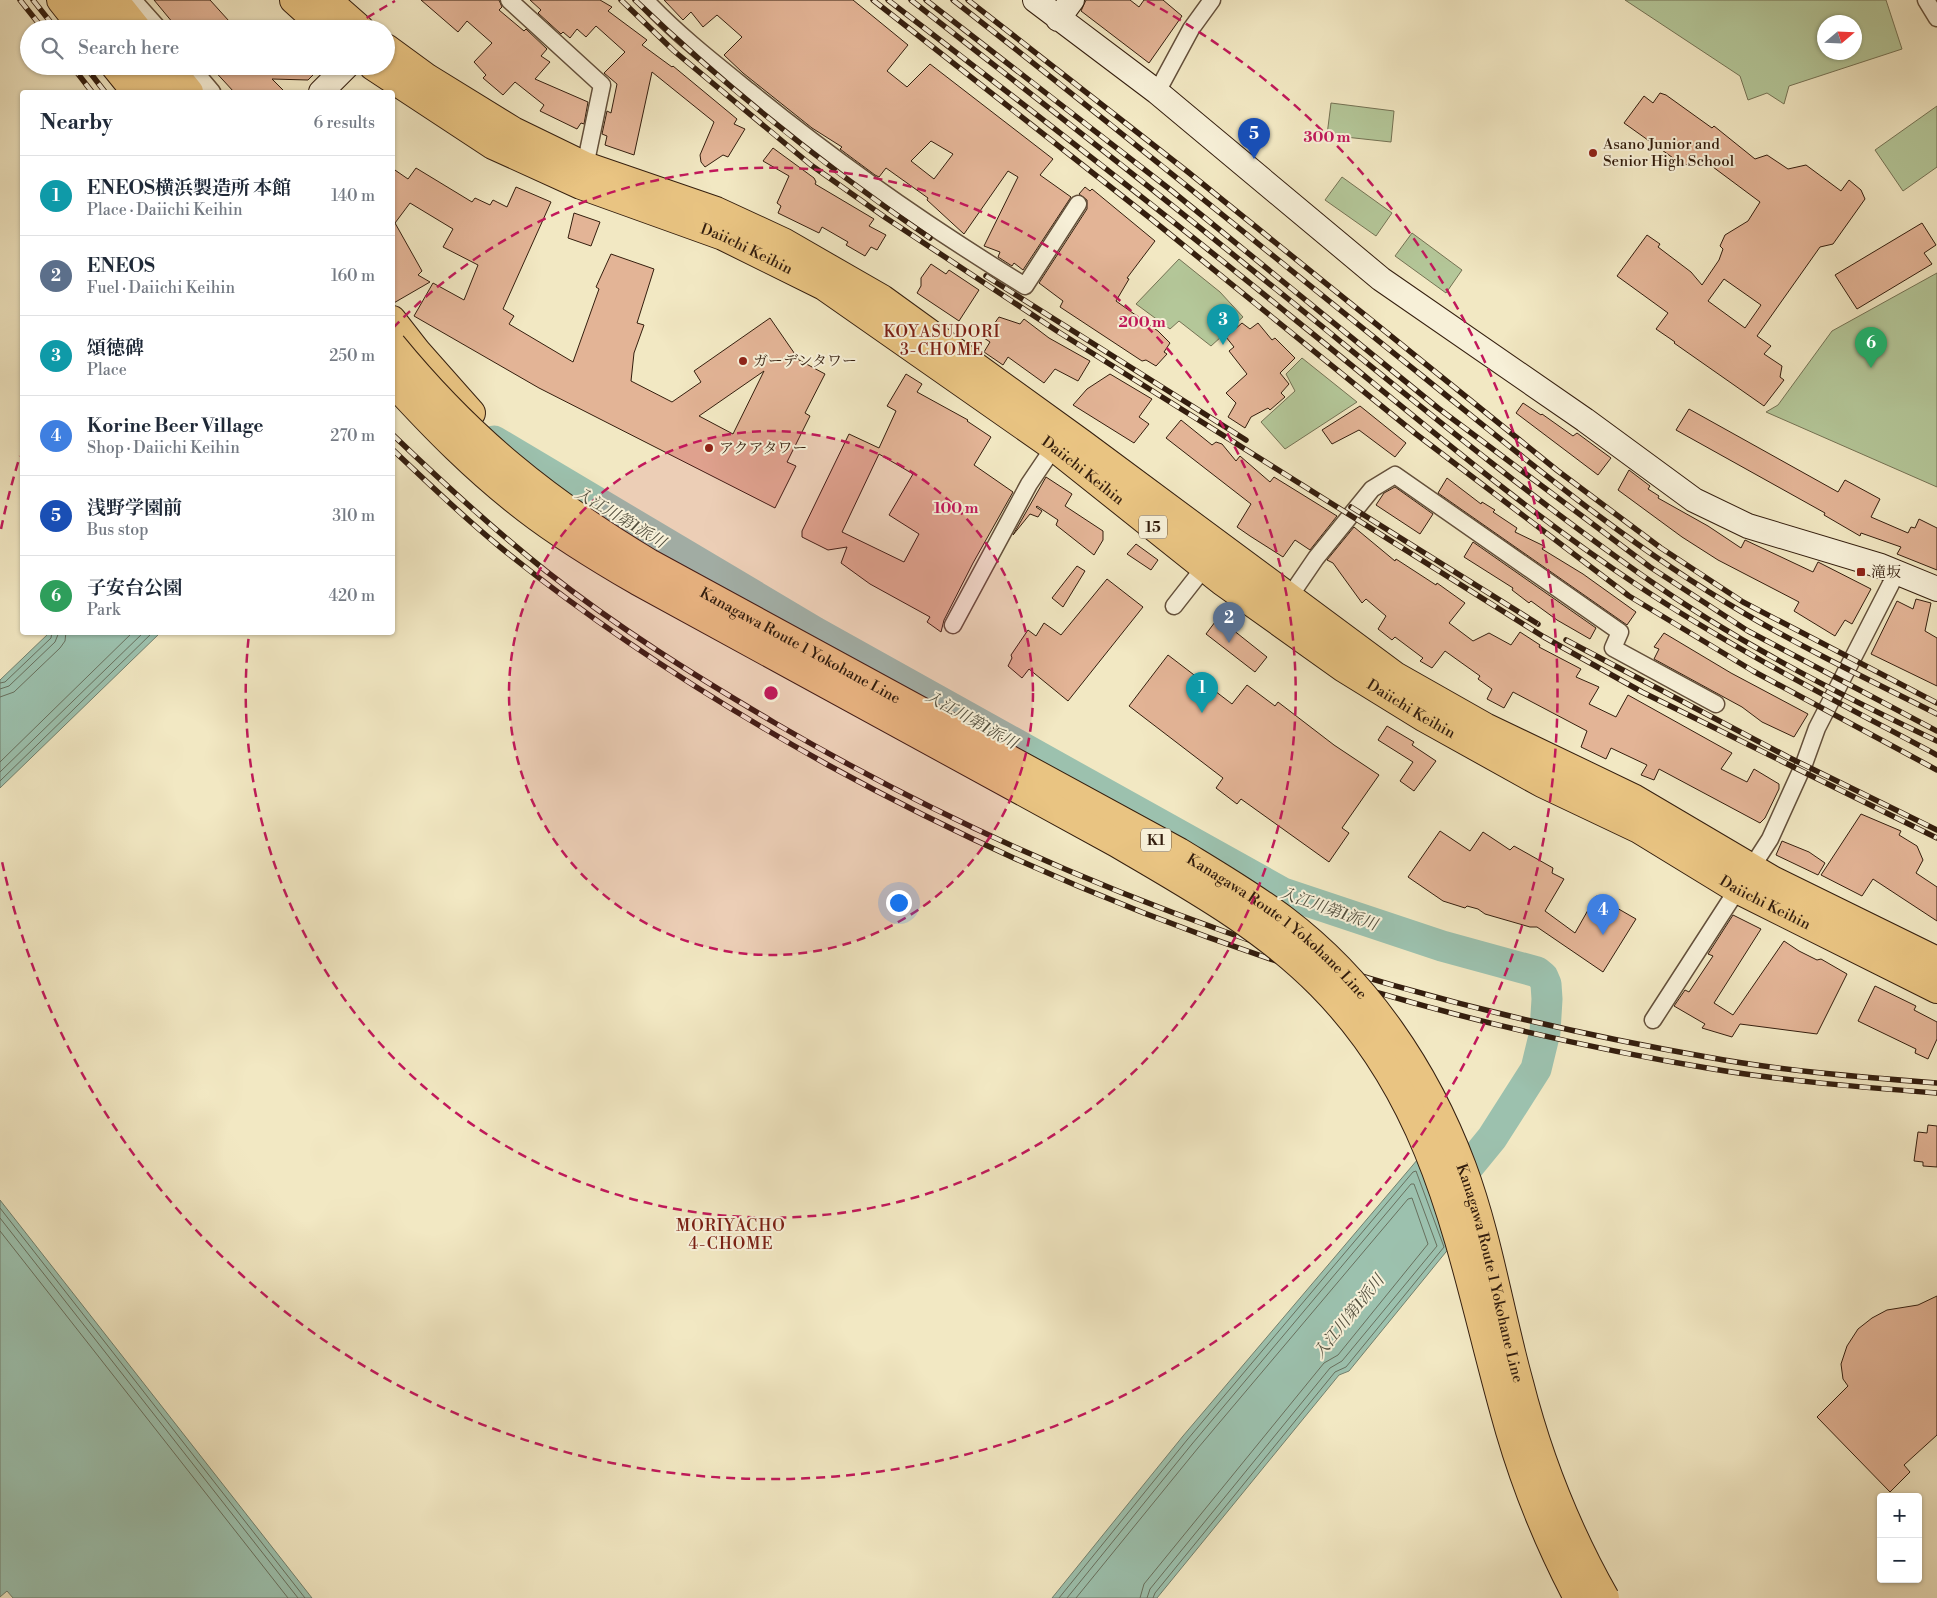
<!DOCTYPE html>
<meta charset="utf-8">
<style>
:root{--surface:#fff;--page:#f6f6f7;--text:#1f2937;--muted:#747a83;--line:#e0e1e3;--accent:#d93025}
body{margin:0;font-family:"Libre Bodoni","Noto Serif JP",serif;background:var(--page);color:var(--text)}
.controls{position:absolute;right:15px;bottom:15px;display:grid;overflow:hidden;border-radius:5px;box-shadow:0 1px 4px #0004}
.controls button{width:45px;height:45px;display:grid;place-items:center;padding:0;border:0;border-bottom:1px solid var(--line);background:var(--surface);color:var(--text);font:25px sans-serif}
.compass{position:absolute;left:1817px;top:15px;width:45px;height:45px;border-radius:50%;background:var(--surface);box-shadow:0 1px 4px #0004;rotate:71deg}
.you{position:absolute;left:898px;top:902px;width:18px;height:18px;margin:-12px;border:4px solid #fff;border-radius:50%;background:#1a73e8;box-shadow:0 0 0 8px #1a73e833}
.badge{display:grid;place-items:center;width:32px;height:32px;border-radius:50%;background:var(--accent);color:#fff;font-size:16px;font-weight:700}
.pin{position:absolute;translate:-50% -41px;filter:drop-shadow(0 1px 2px #0008)}
.pin::after{content:'';position:absolute;top:26px;width:18px;height:15px;background:inherit;clip-path:polygon(0 0,100% 0,50% 100%)}
.list{margin:0;padding:0;list-style:none}
h2{display:flex;justify-content:space-between;align-items:center;height:65px;margin:0;padding:0 20px;font-size:21px}
h2 small{font-size:16px;font-weight:400;color:var(--muted)}
.list li{display:grid;grid-template-columns:32px 1fr auto;gap:15px;align-items:center;box-sizing:border-box;height:80px;padding:0 20px;border-top:1px solid var(--line)}
.list b{display:block;font-size:19px;white-space:nowrap}
.list p{margin:0;font-size:16px;white-space:nowrap;color:var(--muted)}
.list em{font-size:16px;font-style:normal;color:var(--muted)}
.icon{flex:none;width:28px;height:28px;fill:none;stroke:currentColor;stroke-width:2;stroke-linecap:round;stroke-linejoin:round}
.map{position:relative;flex:none;width:1937px;height:1598px;overflow:hidden}
.search{position:absolute;background:var(--surface);box-shadow:0 1px 4px #0004;left:20px;top:20px;width:375px;height:55px;display:flex;align-items:center;gap:12px;box-sizing:border-box;padding:0 18px;border-radius:28px;color:var(--muted);font-size:19px}
.panel{position:absolute;background:var(--surface);box-shadow:0 1px 4px #0004;left:20px;top:90px;width:375px;height:545px;border-radius:5px}
.map>svg:first-child{display:block}
.green{fill:#b4c799;stroke:#747254;fill-rule:evenodd}
.water{fill:#9cc1ae;stroke:#72806e}
.lines{fill:none;stroke-linecap:round;stroke-linejoin:round}
.shore{stroke:#68705e;stroke-width:1}
.river{stroke:#9cc1ae;stroke-width:31}
.building{fill:#e3b496;stroke:#341e0e;fill-rule:evenodd}
.street-casing{stroke:#64503b;stroke-width:19}
.secondary-casing{stroke:#341e0e;stroke-width:26}
.highway-casing{stroke:#341e0e;stroke-width:30}
.street{stroke:#f7f0d8;stroke-width:16}
.secondary{stroke:#f7f0d8;stroke-width:24}
.highway{stroke:#e9c482;stroke-width:28}
.rail-casing{stroke:#341e0e;stroke-width:5.5}
.rail{stroke:#f7f0d8;stroke-width:4;stroke-dasharray:11;stroke-linecap:butt}
.highway-bridge-casing{stroke:#341e0e;stroke-width:30;stroke-linecap:butt}
.highway-bridge{stroke:#e9c482;stroke-width:28}
.ring{fill:none;stroke:#c2185b;stroke-width:2.5;stroke-dasharray:9 6}
.poi-dot{fill:#8f2418;stroke:#f7f0d8;stroke-width:2}
.labels{text-anchor:middle;stroke-width:4;stroke-linejoin:round;paint-order:stroke}
.shield{fill:#f7f0d8;stroke:#6e5d4b;stroke-width:1}
.shield-label{font-size:14px;font-weight:bold;fill:#341e0e}
.poi-label{font-size:15px;fill:#341e0e;stroke:#f7f0d8;text-anchor:start}
.street-label{font-size:15px;fill:#341e0e;stroke:#f7f0d8}
.neighbourhood-label{font-size:16px;letter-spacing:1px;fill:#7a1f14;stroke:#f7f0d8}
.water-label{font-size:16px;font-style:italic;fill:#534f3e;stroke:#f7f0d8}
.centre{fill:#c2185b;stroke:#f7f0d8;stroke-width:2.5}
.ring-label{font-size:15px;text-anchor:middle;font-weight:bold;fill:#c2185b;stroke:#f7f0d8;stroke-width:4;stroke-linejoin:round;paint-order:stroke}
</style>
<div class="map">
<svg width="1937" height="1598" viewBox="0 0 1937 1598">
<rect width="100%" height="100%" fill="#f2e8c3"/>
<filter id="stains"><feTurbulence type="fractalNoise" baseFrequency=".004" numOctaves="4"/><feColorMatrix values="0 0 0 0 .2 0 0 0 0 .09 0 0 0 0 .02 0 0 0 .5 -.17"/></filter>
<radialGradient id="worn" r=".72"><stop offset=".6" stop-color="#630" stop-opacity="0"/><stop offset="1" stop-color="#630" stop-opacity=".3"/></radialGradient>
<path class="green" d="M1625,0h261l16,49 -113,37 -5,18 -17,-11 -19,7 -8,-24zM1824,22h30v30h-30z
M1331,103l63,8 -3,31 -64,-7z
M1937,106v61l-34,24 -28,-41z
M1342,177l50,36 -16,23 -51,-36z
M1412,233l50,37 -16,23 -51,-37z
M1179,259l41,33 23,25 -32,29 -32,-25 -9,8 -34,-25z
M1937,273v214l-171,-75 12,-7 54,-74z
M1302,358l55,44 -72,47 -24,-27 34,-31 -9,-17z"/>
<path class="water" d="M49,633h111l-160,155v-108z
M1418,1159l32,88 -101,124 -10,4 -182,223h-105l131,-162z
M0,1200l312,398h-299l-6,-7 -7,6z"/>
<g class="lines">
<path class="shore" d="M0,683l5,-1 46,-44 1,-6
M0,689l9,-3 46,-44 4,-10
M0,697l14,-5 46,-44 5,-7 1,-9
M0,762l133,-130
M0,772l144,-140
M0,781l153,-149
M0,1208l305,390
M0,1218l298,380
M0,1231l288,367
M1059,1598l128,-158 226,-268 3,-1 28,76 -98,120 -11,5 -180,221 -2,5
M1067,1598l125,-154 219,-260h3l23,62 -95,115 -12,7 -180,221 -3,9
M1076,1598l122,-150 210,-249 4,-1 16,46 -90,111 -14,8 -180,221 -4,14"/>
<path class="river" d="M494,441l321,191 468,261 159,53 95,26 6,5 3,7 1,15 -2,33 -9,37 -44,69 -45,55"/>
</g>
<path class="building" d="M154,0h56l19,21 -9,8h-42z
M421,0h78l3,7 -3,3 25,21 2,-2 21,20 -6,7 9,6 -15,17 53,23 -4,22 -3,-1 -4,6 -37,-18 4,-6 -29,-23 -12,13 -20,-17 3,-3 -12,-13 18,-19 -25,-22 -9,11z
M530,0h70l12,7 -4,4 39,29 -5,5 30,22 1,-1 64,53 -3,5 11,5 -17,28 -5,-2 -18,12 -4,-5 -1,-7 14,-33 -62,-50 -18,83 -29,-10 2,-9 -5,-2 5,-23 4,2 6,-29 -13,-11 21,-21 -29,-26 -10,11 -9,-8 -7,9 -7,-6 -2,2 -23,-21 3,-3z
M664,0h189l55,45 -21,26 20,16 23,-23 123,95 -13,16 31,22 -48,73 -9,-7 -2,3 -14,-9 2,-5 -16,-6 34,-69 -10,-6 -44,63 -37,-34 1,-2 -42,-30 -7,9 -4,-2 -35,-26 2,-2 -30,-19 -69,-55 -19,-18 18,-18 -25,-22 -14,12 -12,-15 -8,8zM931,141l22,13 -19,25 -23,-18z
M1086,0h44l9,7 5,-7h19l19,16 -33,47 -68,-52z
M210,66h112l-14,14 -36,-1 13,13h-51z
M1660,93l6,2 46,33 2,-2 41,33 12,-4 21,14 18,-4 35,26 8,-11 12,10 4,9 -32,45 -13,3 -63,89 14,10 -7,8 18,12 -2,11 4,3 -20,26 -90,-63 1,-1 -19,-13 12,-16 -51,-37 30,-41 13,9 -2,3 33,25 11,13 17,-25 4,-11 -3,-3 5,-11 23,-14 12,-19 -47,-35 -10,-5 -20,3 -59,-42 20,-27 9,7zM1724,279l37,26 -16,23 -37,-27z
M773,148l41,30 2,4 -1,2 59,35 -5,7 17,9 -9,15 -6,-3 -6,9 -19,-11 2,-3 -26,-15 -3,6 -41,-20 3,-7 -4,-3 12,-27 -26,-15z
M392,168l16,11 8,-11 56,34 3,-4 15,7 3,-5 14,7 9,-20 35,15 -48,107 11,7 -5,8 64,38 26,-73 -3,-2 15,-33 43,15 -17,54 7,2 -10,28 -3,28 41,21 29,-20 -7,-11 76,-53 29,42 26,14 -20,39 5,3 -23,46 9,4 -21,42 -236,-120 -125,-72 19,-33 31,17 14,-35 -35,-18 10,-18 -43,-26 -15,20 27,48 -4,4 12,7 -38,22zM764,371l-31,63 -34,-18z
M1085,187l5,4 2,-2 63,52 -28,37 2,1 -13,22 42,30 12,12 -6,9 3,2 -11,12 -10,-6 -4,1 -82,-54 3,-6 -24,-18 48,-74v-9l-8,-6z
M574,213l26,9 -9,24 -23,-8z
M1922,223l14,22 -12,8 8,11 -75,45 -22,-34z
M931,264l15,10 3,-4 30,20 -20,31 -42,-28 4,-7v-8z
M999,317l21,7 4,-5 25,19 41,23 -12,20 -23,-12 -11,14 -36,-26 -5,8 -19,-13 6,-10 -6,-4z
M1242,323l8,6 8,-6 14,17 3,-2 20,20 -15,15 9,11 -8,9 4,4 -15,13 -2,-2 -17,9 -6,11 -17,-11 8,-14 -10,-10 21,-19 -18,-23 5,-4 -8,-10z
M906,374l16,10 -5,8 51,28 -1,1 24,16 -17,28 39,27 -40,71 -29,57 -3,12 -14,-10 3,-5 -60,-33 -29,-21 6,-16 -19,3 -26,-13v-6l47,-97 30,14 17,-37 -9,-5zM879,454l34,20 -24,41 30,19 -15,28 -62,-30z
M1110,374l42,25 -13,18 10,7 -15,19 -61,-38 14,-16z
M1523,403l18,12 1,-1 31,22 4,-3 34,25 -13,17 -82,-62z
M1360,406l46,37 -11,14 -36,-27 -27,14 -10,-14z
M1689,409l149,83 7,-12 35,19 -9,18 37,16 3,-6 4,1 4,-9 18,9v42l-40,-16 4,-7 -40,-14 -1,3 -36,-21 1,-2 -149,-83z
M1181,420l31,25 4,-3 6,2 14,17 4,-5 30,26 4,-5 63,39 -27,34 -15,-10 -12,17 -33,-21 -13,-9 14,-23 -85,-66z
M1629,470l21,16 -2,3 11,7 -1,2 50,28 33,22 4,-8 68,32 5,-10 53,27 -19,35 -7,-4 -10,16 -41,-25 5,-9 -81,-42 -36,-23 -64,-47z
M1046,477l26,17 -7,12 38,25v9l-9,15 -38,-30 2,-5 -21,-14 -1,1 6,4 -4,6 -8,-3 -17,21z
M1447,478l34,26 1,-2 13,8 -2,2 24,16 -2,4 29,14 -2,3 41,25 53,38 -9,13 -189,-132z
M1395,487l38,27 -13,20 -44,-29 8,-12z
M1354,527l41,34 1,-2 40,26 1,-2 28,20 -16,20 24,18 16,-8 22,12 9,-13 20,13 -1,2 42,22 -5,8 23,10 -10,17 27,13 12,-22 104,58 -11,16 26,13 7,-13 25,15v5l-14,29 -5,5 -101,-54 -5,11 -13,-5 6,-10 -36,-17 -5,11 -25,-12 6,-16 -74,-39 -9,16 -17,-9 5,-10 -14,-10 2,-3 -35,-25 -13,17 -12,-7 3,-3 -28,-21 -3,3 -14,-11 8,-13 -20,-17 -4,4 -29,-40 -6,-3z
M1473,542l123,86 -6,11 -33,-19 -26,-19 -2,2 -17,-13 1,-2 -49,-31z
M1136,544l22,16 -7,10 -24,-16z
M1077,566l8,5 -22,36 -11,-9z
M1107,579l36,28 -75,94 -39,-32 -7,9 -14,-12 4,-8 -1,-3 17,-25 8,6 8,-13 17,12z
M1916,599l15,4 -6,28 12,7v48l-66,-32 26,-53 16,8z
M1218,618l49,39 -12,15 -49,-38z
M1664,633l67,40 77,41 -14,23 -32,-15 -20,-15 -88,-48 5,-10 -5,-2z
M1168,655l64,49 15,-19 28,21 3,-4 56,43 45,30 -37,53 7,5 -20,29 -88,-63 -4,5 -21,-16 7,-10 -94,-72z
M1387,726l27,16 -2,3 24,16 -22,30 -14,-10 13,-19 -35,-22z
M1861,814l40,17 -2,4 18,11 6,14 -7,13 21,14v34l-64,-42 -11,17 -41,-21z
M1440,831l30,20 13,-19 27,18 4,-4 39,22 -1,5 12,6 -19,32 30,22 21,-37 40,23 -33,53 -66,-45h-7l-45,-13 -7,-5 -11,-3 -2,2 -22,-7 -35,-24z
M1782,841l27,11 16,11 -7,12 -42,-20z
M1733,915l28,14 -47,74 19,12 51,-74 15,10 18,9 4,-1 26,15 -30,60 -77,-10 -8,13 -30,-9 3,-4 -31,-18 11,-16 4,2 24,-36 -5,-2z
M1875,986l41,20 -2,4 23,12v17l-9,20 -13,-6 1,-4 -58,-28z
M1928,1125l9,1v41l-14,-1v-4l-9,-1 4,-29 9,1z
M1937,1296v139l-33,30 6,7 -20,20 -73,-75 31,-31 -5,-7 -2,-15 6,-18 11,-17 14,-11 15,-8 31,-5z"/>
<g class="lines">
<g class="street-casing">
<path id="street" d="M133,0l26,29
M509,0l93,85 -17,81
M645,0c32,34 69,63 105,92 87,71 179,135 275,194l53,-82
M1926,0l11,18
M190,66l22,26
M1157,92l34,-63 21,-29
M1290,596l26,-38 56,-69 23,-14 225,157 -7,16 103,56
M1174,606l36,-46
M953,625l76,-141 25,-37
M1653,1020l117,-181 34,-75 13,-36 80,-156"/>
</g>
<g class="secondary-casing">
<path id="secondary" d="M1035,0l122,92 224,187 204,141 109,80 54,26 133,40 56,23
M1058,19l14,-19
M321,92l26,-26"/>
</g>
<g class="highway-casing">
<g id="highway">
<path d="M61,0l23,29"/>
<path d="M84,0l23,29"/>
<path d="M114,0l23,29"/>
<path d="M294,0l32,29"/>
<path d="M327,0l33,29"/>
<path d="M386,48l41,30 86,53 72,35 131,45 67,31 99,57 199,144 314,233 90,51 148,71 139,82 165,81"/>
<path d="M115,66l21,26"/>
<path d="M138,66l21,26"/>
<path d="M168,66l21,26"/>
<path id="s1" d="M373,66l120,79 88,40 142,51 101,50 230,161 168,134 122,87 81,50 117,65 97,46 98,60 200,100"/>
<path d="M392,320l25,32 54,61"/>
</g>
</g>
<use href="#street" class="street"/>
<use href="#secondary" class="secondary"/>
<use href="#highway" class="highway"/>
<g class="rail-casing">
<path id="rail" d="M20,0l23,29
M33,0l23,29
M621,0l53,51 137,114 75,53 171,113 487,306 98,55 295,146
M635,0c94,90 188,165 295,238
M873,0l277,218 266,216 213,162 124,75 184,99
M888,0c138,106 275,212 410,322 111,89 220,184 339,263 96,64 199,116 300,170
M911,0c112,88 225,175 335,265 131,105 259,214 397,311 92,65 193,117 294,165
M926,0l246,191 266,217 212,159 98,64 189,100
M953,0c158,123 312,250 468,375 103,83 206,170 321,237 63,37 129,69 195,102
M968,0l220,172 370,299 103,77 82,54 194,101
M72,66l20,26
M85,66l20,26
M986,276l260,164
M392,434c50,48 100,94 154,137 72,57 151,106 229,152 291,170 601,276 932,334 76,14 153,20 230,26
M392,449c35,33 70,67 108,98 102,83 213,154 328,218 275,151 570,251 879,303 76,13 153,19 230,25
M1351,507l187,117
M1566,640l222,117 149,73"/>
</g>
<use href="#rail" class="rail"/>
<g class="highway-bridge-casing">
<g id="highway-bridge">
<path id="s2" d="M392,345c77,94 154,156 257,218l530,289c36,22 72,43 105,68 82,62 142,151 178,247 26,70 37,144 57,216 19,75 48,148 86,215"/>
<path d="M392,381c42,46 85,90 135,128 35,27 73,50 111,72l479,262c71,42 145,82 204,142 125,126 142,285 189,446 17,58 40,114 68,167"/>
</g>
</g>
<use href="#highway-bridge" class="highway-bridge"/>
</g>
<circle cx="771" cy="693" r="262" fill="#c2185b" fill-opacity=".12"/>
<g class="ring">
<circle cx="771" cy="693" r="262"/>
<path d="M393 328A525 525 0 1 1 249 634"/>
<path d="M1 529A787 787 0 0 1 20 456M354 26A787 787 0 0 1 395 1M1147 1A787 787 0 1 1 1 857"/>
</g>
<g class="poi-dot">
<circle cx="1593" cy="153" r="5"/>
<circle cx="743" cy="361" r="5"/>
<circle cx="709" cy="448" r="5"/>
<rect x="1856" y="567" width="10" height="10" rx="2.5"/>
</g>
<g class="labels">
<g class="shield">
<rect x="1139" y="515.5" width="28" height="23" rx="4"/>
<rect x="1141" y="828.5" width="30" height="23" rx="4"/>
</g>
<g class="shield-label">
<text x="1153" y="532">15</text>
<text x="1156" y="845">K1</text>
</g>
<g class="poi-label">
<text x="1603" y="149">Asano Junior and<tspan x="1603" dy="17">Senior High School</tspan></text>
<text x="753" y="366">ガーデンタワー</text>
<text x="719" y="453">アクアタワー</text>
<text x="1871" y="577">滝坂</text>
</g>
<g class="street-label">
<text dy="5" stroke="none"><textPath href="#s1" startOffset="418">Daiichi Keihin</textPath></text>
<text dy="5" stroke="none"><textPath href="#s1" startOffset="822">Daiichi Keihin</textPath></text>
<text dy="5" stroke="none"><textPath href="#s2" startOffset="511">Kanagawa Route 1 Yokohane Line</textPath></text>
<text dy="5" stroke="none"><textPath href="#s1" startOffset="1228">Daiichi Keihin</textPath></text>
<text dy="5" stroke="none"><textPath href="#s1" startOffset="1632">Daiichi Keihin</textPath></text>
<text dy="5" stroke="none"><textPath href="#s2" startOffset="1066">Kanagawa Route 1 Yokohane Line</textPath></text>
<text dy="5" stroke="none"><textPath href="#s2" startOffset="1486">Kanagawa Route 1 Yokohane Line</textPath></text>
</g>
<g class="neighbourhood-label">
<text x="942" y="337">KOYASUDORI<tspan x="942" dy="18">3-CHOME</tspan></text>
<text x="731" y="1231">MORIYACHO<tspan x="731" dy="18">4-CHOME</tspan></text>
</g>
<g class="water-label">
<text transform="translate(621 517) rotate(31)" y="6">入江川第1派川</text>
<text transform="translate(972 719) rotate(29)" y="6">入江川第1派川</text>
<text transform="translate(1329 908) rotate(19)" y="6">入江川第1派川</text>
<text transform="translate(1348 1316) rotate(-51)" y="6">入江川第1派川</text>
</g>
</g>
<circle cx="771" cy="693" r="8" class="centre"/>
<g class="ring-label">
<text x="1327" y="142">300 m</text>
<text x="1142" y="327">200 m</text>
<text x="956" y="513">100 m</text>
</g>
<rect width="100%" height="100%" filter="url(#stains)"/>
<rect width="100%" height="100%" fill="url(#worn)"/>
</svg>
<div class="controls">
<button>+</button>
<button>−</button>
</div>
<svg class="compass" viewBox="-18 -18 36 36"><path d="M0-13l5 13h-10z" fill="#e53935"/><path d="M0 13l5-13h-10z" fill="#747a83"/></svg>
<div class="you"></div>
<div class="pin badge" style="left:1202px;top:713px;background:#0f9aa8">1</div>
<div class="pin badge" style="left:1229px;top:643px;background:#5c6f8a">2</div>
<div class="pin badge" style="left:1223px;top:345px;background:#0f9aa8">3</div>
<div class="pin badge" style="left:1603px;top:935px;background:#3f7fe0">4</div>
<div class="pin badge" style="left:1254px;top:159px;background:#1a4fb4">5</div>
<div class="pin badge" style="left:1871px;top:368px;background:#2e9e5b">6</div>
<div class="search"><svg class="icon" aria-label="search" viewBox="0 0 24 24"><circle cx="10" cy="10" r="6"/><path d="M15 15l6 6"/></svg>Search here</div>
<section class="panel">
<h2>Nearby<small>6 results</small></h2>
<ul class="list">
<li><span class="badge" style="background:#0f9aa8">1</span><div><b>ENEOS横浜製造所 本館</b><p>Place · Daiichi Keihin</p></div><em>140 m</em></li>
<li><span class="badge" style="background:#5c6f8a">2</span><div><b>ENEOS</b><p>Fuel · Daiichi Keihin</p></div><em>160 m</em></li>
<li><span class="badge" style="background:#0f9aa8">3</span><div><b>頌徳碑</b><p>Place</p></div><em>250 m</em></li>
<li><span class="badge" style="background:#3f7fe0">4</span><div><b>Korine Beer Village</b><p>Shop · Daiichi Keihin</p></div><em>270 m</em></li>
<li><span class="badge" style="background:#1a4fb4">5</span><div><b>浅野学園前</b><p>Bus stop</p></div><em>310 m</em></li>
<li><span class="badge" style="background:#2e9e5b">6</span><div><b>子安台公園</b><p>Park</p></div><em>420 m</em></li>
</ul>
</section>
</div>
